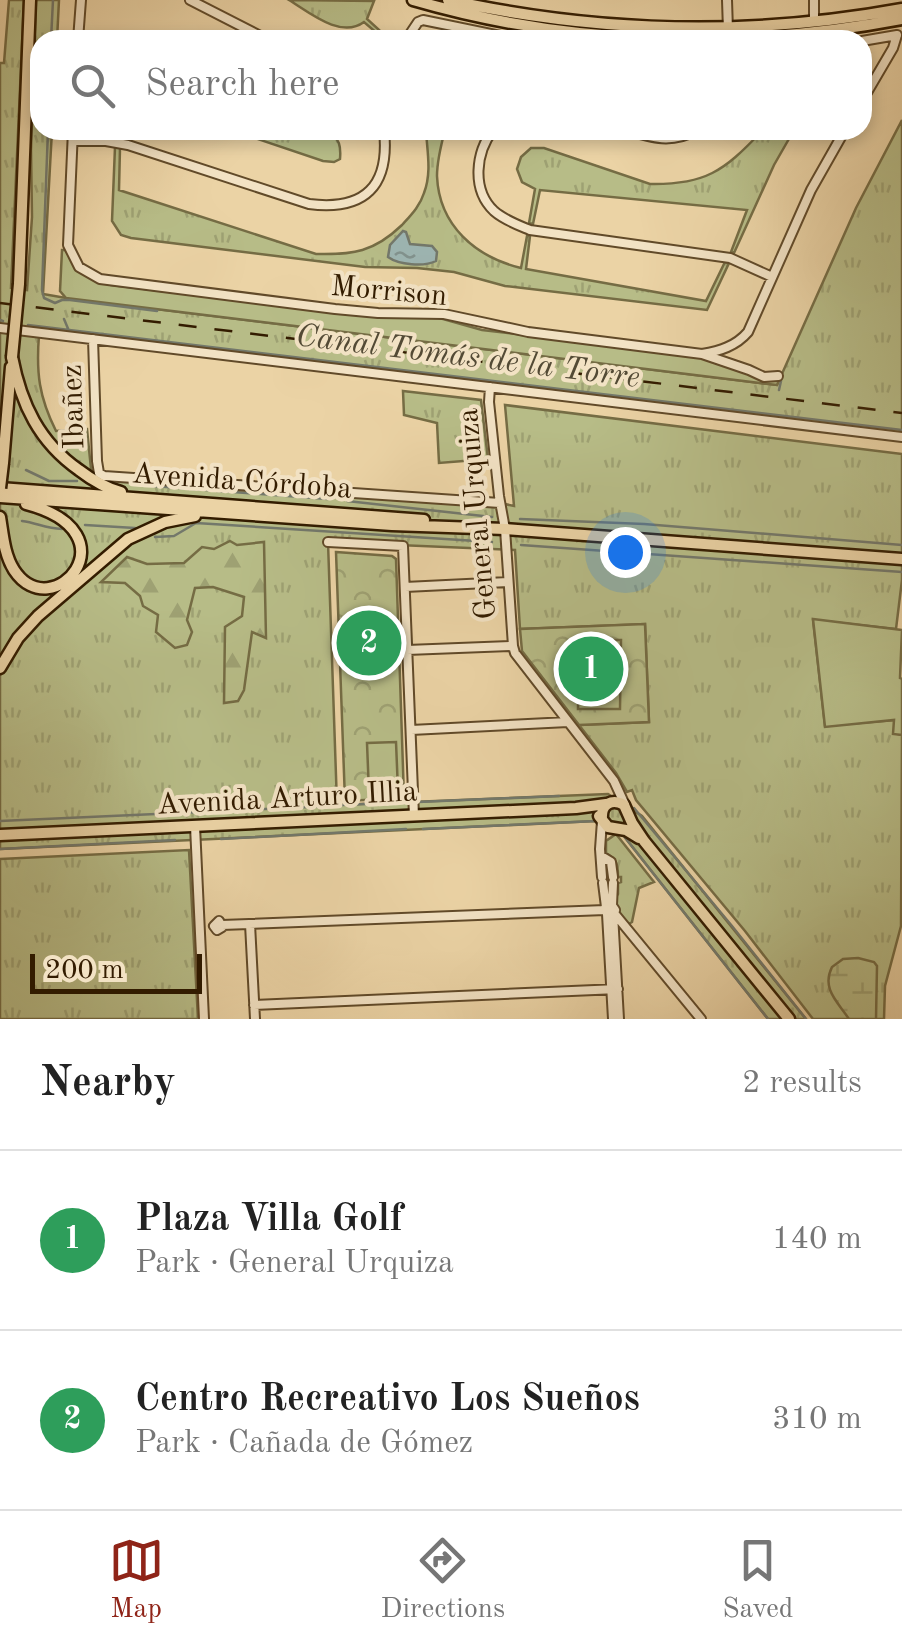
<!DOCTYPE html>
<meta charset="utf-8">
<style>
:root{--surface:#fff;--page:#f2f2f2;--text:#222;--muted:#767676;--line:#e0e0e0;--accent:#8f2418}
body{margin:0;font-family:"Old Standard TT",serif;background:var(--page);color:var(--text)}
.scale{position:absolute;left:30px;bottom:25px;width:172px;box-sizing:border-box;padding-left:10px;border:5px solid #331c00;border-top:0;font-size:28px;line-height:35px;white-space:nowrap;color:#331c00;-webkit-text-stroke:8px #f2e2c4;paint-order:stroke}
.you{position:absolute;left:625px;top:552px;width:35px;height:35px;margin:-25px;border:8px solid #fff;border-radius:50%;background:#1a73e8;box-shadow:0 0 0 15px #1a73e833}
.badge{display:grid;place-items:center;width:65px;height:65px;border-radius:50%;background:var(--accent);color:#fff;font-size:32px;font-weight:700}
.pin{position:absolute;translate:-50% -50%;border:5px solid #fff;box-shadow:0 2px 10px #0006}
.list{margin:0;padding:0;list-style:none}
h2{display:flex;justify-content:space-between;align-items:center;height:130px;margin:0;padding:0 40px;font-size:42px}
h2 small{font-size:32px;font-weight:400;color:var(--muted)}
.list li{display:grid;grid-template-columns:65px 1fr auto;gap:30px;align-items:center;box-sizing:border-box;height:180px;padding:0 40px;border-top:2px solid var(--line)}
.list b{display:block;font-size:38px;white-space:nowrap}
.list p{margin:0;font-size:32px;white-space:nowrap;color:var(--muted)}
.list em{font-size:32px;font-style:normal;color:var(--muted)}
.icon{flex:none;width:55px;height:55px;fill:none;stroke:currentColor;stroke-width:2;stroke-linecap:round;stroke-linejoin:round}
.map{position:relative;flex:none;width:902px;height:1019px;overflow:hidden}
.search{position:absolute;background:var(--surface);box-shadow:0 5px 15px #0003;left:30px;right:30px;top:30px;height:110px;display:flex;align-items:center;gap:25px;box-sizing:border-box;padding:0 35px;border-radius:30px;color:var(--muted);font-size:38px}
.sheet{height:490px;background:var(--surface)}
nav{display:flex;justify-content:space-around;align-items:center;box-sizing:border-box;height:140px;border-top:2px solid var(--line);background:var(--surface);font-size:28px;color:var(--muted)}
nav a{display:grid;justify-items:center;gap:5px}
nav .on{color:var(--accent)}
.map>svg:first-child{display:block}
.grass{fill:url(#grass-tufts);stroke:#756c44;stroke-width:2.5}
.forest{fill:url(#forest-firs);stroke:#756c44;stroke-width:2.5}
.wetland{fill:url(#wetland-marsh);stroke:#756c44;stroke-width:2.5}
.park{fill:url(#park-crowns);stroke:#756c44;stroke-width:2.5}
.pitch{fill:#b7bc87;stroke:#756c44;stroke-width:2.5}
.water{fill:url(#water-ripples);stroke:#73786b;stroke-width:2.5}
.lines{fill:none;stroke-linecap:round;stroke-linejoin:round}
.stream{stroke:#73786b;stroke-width:2.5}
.minor-casing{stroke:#614a29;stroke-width:12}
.major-casing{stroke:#331c00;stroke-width:15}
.minor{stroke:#f2e2c4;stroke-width:8}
.major{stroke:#ebd3a5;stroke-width:10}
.rail{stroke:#331c00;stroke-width:2.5;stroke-dasharray:18 18;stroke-linecap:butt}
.major-bridge-casing{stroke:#331c00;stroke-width:15;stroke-linecap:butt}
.major-bridge{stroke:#ebd3a5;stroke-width:10}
.labels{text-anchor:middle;stroke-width:8;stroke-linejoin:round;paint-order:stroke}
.street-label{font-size:30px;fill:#331c00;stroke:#f2e2c4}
.water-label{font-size:32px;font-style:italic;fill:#534a35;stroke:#f2e2c4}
</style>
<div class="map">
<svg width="902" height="1019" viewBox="0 0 902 1019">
<defs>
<pattern id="grass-tufts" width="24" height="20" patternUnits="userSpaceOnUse" patternTransform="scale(2.5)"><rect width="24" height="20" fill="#b7bc87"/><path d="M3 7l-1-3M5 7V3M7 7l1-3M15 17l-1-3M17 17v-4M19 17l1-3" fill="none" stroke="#9ea173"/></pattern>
<pattern id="forest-firs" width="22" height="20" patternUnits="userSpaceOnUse" patternTransform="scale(2.5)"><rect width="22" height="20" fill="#b7bc87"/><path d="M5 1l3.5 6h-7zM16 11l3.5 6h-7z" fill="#9ea173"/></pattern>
<pattern id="wetland-marsh" width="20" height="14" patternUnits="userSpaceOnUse" patternTransform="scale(2.5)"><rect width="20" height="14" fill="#b7bc87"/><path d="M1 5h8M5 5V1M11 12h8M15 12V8" fill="none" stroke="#9ea173"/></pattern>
<pattern id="park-crowns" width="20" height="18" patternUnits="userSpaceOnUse" patternTransform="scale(2.5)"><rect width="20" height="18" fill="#b7bc87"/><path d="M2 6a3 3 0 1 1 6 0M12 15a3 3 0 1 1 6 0" fill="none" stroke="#9ea173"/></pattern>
<pattern id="water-ripples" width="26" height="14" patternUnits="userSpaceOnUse" patternTransform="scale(2.5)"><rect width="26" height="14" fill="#9db5b2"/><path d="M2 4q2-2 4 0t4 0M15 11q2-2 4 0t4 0" fill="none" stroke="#81928e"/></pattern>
</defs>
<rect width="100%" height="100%" fill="#ebd3a5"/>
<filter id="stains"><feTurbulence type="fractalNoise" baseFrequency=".002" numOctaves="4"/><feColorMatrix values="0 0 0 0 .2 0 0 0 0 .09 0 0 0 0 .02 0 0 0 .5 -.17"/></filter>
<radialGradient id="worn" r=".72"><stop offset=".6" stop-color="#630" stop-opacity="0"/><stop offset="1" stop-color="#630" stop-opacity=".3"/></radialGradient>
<path class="grass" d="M9,0h15l-13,288 16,2 5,-73 -1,-67 5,-150h23l-2,40h-17v90h12l-9,164 23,4 711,87 79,-177 46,-88v317l-863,-102c-3,38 0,62 17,96l31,-2 4,40 13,7 396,27 14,3 -9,-101 397,49v126l-6,49 -83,-9 12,106 70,-6 -1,13 8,2 -1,191 -16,60 -1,33h-71l-68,-88 -109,-131 -4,-10 -5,2 -11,-19 -37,-48 70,-3 -4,-98 -125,5 -5,-79 -187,-8 9,263 271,-11 34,22 164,203h-38l-145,-184 -27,-14 -596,28v-786h4z
M289,0l85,1 -7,18 23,21h-5l-21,-18c-23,17 -54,-9 -75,-22z
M231,130c17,0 86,-3 97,2 12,6 13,15 12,27l-6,3 -11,-1z
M426,130h19c-4,15 -8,31 -8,46 2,50 39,81 84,92l6,-32h3l-4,33 180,32 19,-39 4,1 -22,47 -202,-24 -51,-14 -37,-4 -52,-1 -234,-29 -10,-3 -9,-14 3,-74 5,1 -1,42 197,64c37,1 58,-2 86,-29 9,-10 18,-19 22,-32 8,-21 3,-42 2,-63z
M759,130h35l-20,35 -40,88 -3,-1 16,-42 -207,-20 -7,34 -4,-1 6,-34 -13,-7 -5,-13 4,-12 10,-9h13l106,36c55,1 74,-13 111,-52z
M403,391l78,9 7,59 -49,4 -2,-40 -33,-8z
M616,834l38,48 -15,6 -7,34 -5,3c-9,-10 -7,-16 -13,-24l4,-7v-11l3,-1v-5h-3c0,-13 -1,-17 -12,-24v-12z
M189,850l9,169h-198v-160z"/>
<path class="forest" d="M230,541l7,4 27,-3 2,96 -14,-6 -8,58 -6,11 -14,2 1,-76 17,-11 2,-19 -31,-10 -18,1 -8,32 5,12 -5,13 -12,3 -19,-16 2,-17 -15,-9 -3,-10 -15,-13 -24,-1 26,-25 20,7 37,-1 18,-16 12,2z"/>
<path class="wetland" d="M858,958l16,4 3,4 -1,53h-27c-11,-17 -28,-30 -17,-52l11,-8z"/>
<path class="park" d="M336,552l56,4 4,3 8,239 -59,3z
M645,624l4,98 -70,3 -57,-74 -2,-22z"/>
<path class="pitch" d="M62,250h4c9,21 24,29 45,35l254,30 71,2 46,13 222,26 76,22 -3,7 -711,-87 -6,-7z
M813,619l89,11 -2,48 2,1v56l-9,-1 1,-14 -69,7z
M579,640h42l-1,69h-42z
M396,742l2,49 -29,2 -2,-50z"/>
<path class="water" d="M403,231l3,1 4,12 22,2 5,6 -1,9c-12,6 -37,4 -48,-4l2,-12z"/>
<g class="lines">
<path class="stream" d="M51,40l2,-40
M48,130l-6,160 2,8 11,5 7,-3h8l87,11
M64,319l5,12
M0,320l3,1
M28,325l874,105
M779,390l2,-9
M26,470l23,11h28
M153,486l175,13
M347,501l145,16
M520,519l124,5 258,21
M22,521c15,2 23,7 40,8
M85,525l50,3
M155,537l19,-1 22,-13 296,19
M521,545l381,27
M418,802l141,-6
M342,805l68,-3
M634,808l98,118 74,93
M0,821l332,-15
M423,829l173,-8
M623,835l145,184
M221,839l185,-10
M0,849l175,-9"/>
<g class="minor-casing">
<path id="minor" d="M190,0l78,40
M727,0l1,30
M814,0v22
M78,40l3,-40
M406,40l12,-18 5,-2 98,20
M862,41l35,-6
M862,101l31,-53 4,-13
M73,130l-5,115 11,22 21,12 235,30 43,4 66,1 84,18 174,22c18,-3 34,-8 46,-22l63,-142 34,-60
M493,130c-17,22 -22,59 1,81 10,9 24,14 36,19l200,28 42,19
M626,130c26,8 46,14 71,0
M73,141h33l22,4 181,59c56,7 81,-18 75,-74
M0,328l902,109
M93,339l4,122 2,12 5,3 396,27
M702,354l47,16 15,7 14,-1
M490,387l-1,15 10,94 6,33 8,117 2,7 99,128 11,24
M328,542l75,4 11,270
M405,587l103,-5
M407,650l106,-4
M411,730l157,-8
M602,821l-2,28 2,28
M195,826l9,193
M601,856l10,6 2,15
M603,883l3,24
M611,904l4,6 -6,4 -4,-6z
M612,905l1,-22
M614,913l87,106
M607,914l6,105
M613,914l6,105
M219,921l3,6 -5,3 -3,-4z
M250,924l5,95
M222,925l383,-15
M254,1005l364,-16"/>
</g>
<g class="major-casing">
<path id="major" d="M413,0c158,46 327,50 489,19
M448,0c151,33 302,37 454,9
M19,284l11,-284
M12,357c9,47 27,85 67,113 13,10 26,18 42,22
M3,463l8,-96
M0,488l424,32
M0,497l392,28 113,4 397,30
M0,517c3,18 4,37 14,53 38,58 123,-37 12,-66
M0,668l18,-30 20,-22 90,-77 37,-17 30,-6
M599,816l9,11 18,3 13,8
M602,818c-1,-14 10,-20 22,-13l8,18 12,18 145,178
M0,835l576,-27 30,-4"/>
</g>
<use href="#minor" class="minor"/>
<use href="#major" class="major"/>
<path class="rail" d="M0,303l902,110"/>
<g class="major-bridge-casing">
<path id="major-bridge" d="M12,357l7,-73
M0,488l3,-25"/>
</g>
<use href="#major-bridge" class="major-bridge"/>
</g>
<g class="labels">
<g class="street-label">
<text transform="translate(389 290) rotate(5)" y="10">Morrison</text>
<text transform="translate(72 407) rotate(-92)" y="10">Ibañez</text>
<text transform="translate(242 480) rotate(4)" y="10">Avenida Córdoba</text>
<text transform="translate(476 514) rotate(-95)" y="10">General Urquiza</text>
<text transform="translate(287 797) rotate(-3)" y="10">Avenida Arturo Illia</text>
</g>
<g class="water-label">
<text transform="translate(468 355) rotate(7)" y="11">Canal Tomás de la Torre</text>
</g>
</g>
<rect width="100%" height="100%" filter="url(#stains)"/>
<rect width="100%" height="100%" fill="url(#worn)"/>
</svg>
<div class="scale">200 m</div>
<div class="you"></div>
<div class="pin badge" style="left:591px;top:669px;background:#2e9e5b">1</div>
<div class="pin badge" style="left:369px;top:643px;background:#2e9e5b">2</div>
<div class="search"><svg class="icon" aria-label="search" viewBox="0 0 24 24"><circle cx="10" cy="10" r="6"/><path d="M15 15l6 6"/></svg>Search here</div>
</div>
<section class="sheet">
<h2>Nearby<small>2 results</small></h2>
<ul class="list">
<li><span class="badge" style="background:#2e9e5b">1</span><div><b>Plaza Villa Golf</b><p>Park · General Urquiza</p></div><em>140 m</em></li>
<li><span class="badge" style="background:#2e9e5b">2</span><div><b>Centro Recreativo Los Sueños</b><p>Park · Cañada de Gómez</p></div><em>310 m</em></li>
</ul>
</section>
<nav>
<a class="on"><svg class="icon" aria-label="map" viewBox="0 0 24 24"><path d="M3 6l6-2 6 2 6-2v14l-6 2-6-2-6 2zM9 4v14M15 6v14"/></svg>Map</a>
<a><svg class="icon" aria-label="directions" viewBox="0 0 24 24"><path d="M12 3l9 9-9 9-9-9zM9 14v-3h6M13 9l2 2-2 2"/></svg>Directions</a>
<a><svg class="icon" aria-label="saved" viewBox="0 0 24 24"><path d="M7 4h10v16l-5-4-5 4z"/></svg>Saved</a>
</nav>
